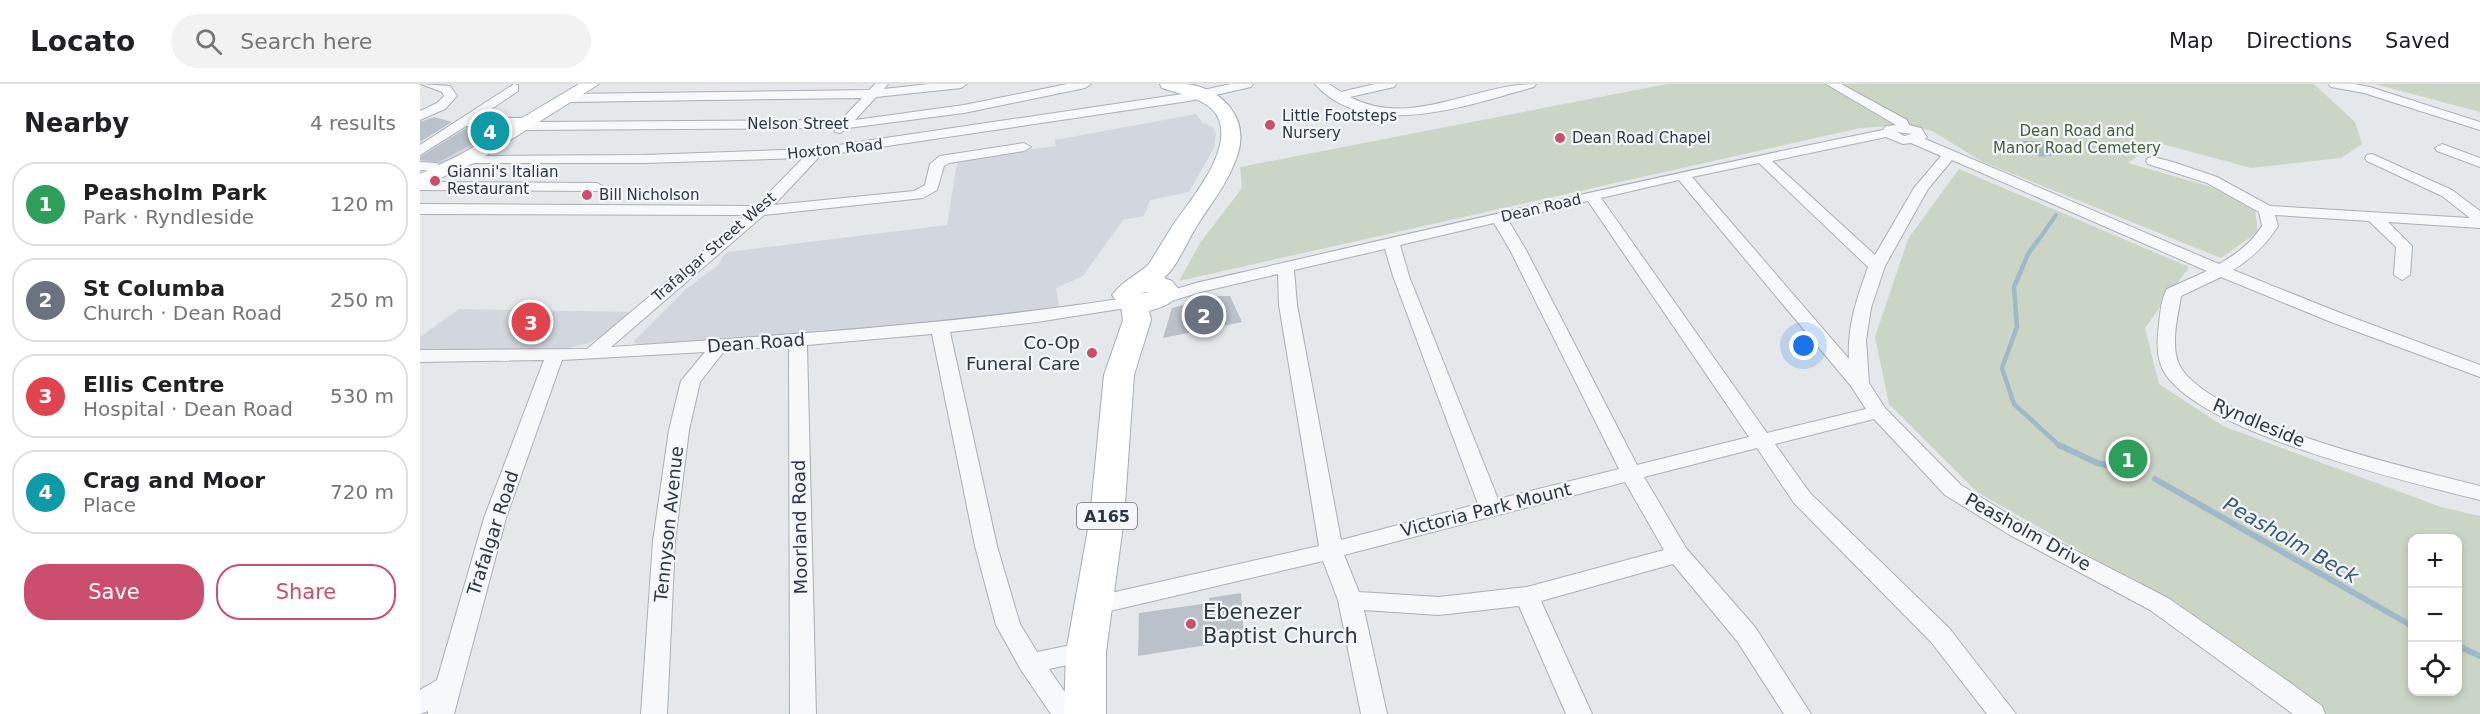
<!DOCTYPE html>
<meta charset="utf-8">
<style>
:root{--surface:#fff;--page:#f2f2f2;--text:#202124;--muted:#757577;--line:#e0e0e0;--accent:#cb4e6e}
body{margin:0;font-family:"DejaVu Sans",sans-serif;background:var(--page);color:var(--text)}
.controls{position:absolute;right:18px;bottom:18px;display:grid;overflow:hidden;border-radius:12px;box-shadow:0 3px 9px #0003}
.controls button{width:54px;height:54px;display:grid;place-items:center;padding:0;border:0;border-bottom:2px solid var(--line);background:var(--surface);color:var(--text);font:30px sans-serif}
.you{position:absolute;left:1384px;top:262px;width:21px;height:21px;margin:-15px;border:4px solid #fff;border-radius:50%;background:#1a73e8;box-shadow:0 0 0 9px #1a73e833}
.badge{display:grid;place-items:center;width:39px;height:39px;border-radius:50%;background:var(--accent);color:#fff;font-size:20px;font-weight:700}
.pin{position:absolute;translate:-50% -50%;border:3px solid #fff;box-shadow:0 2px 6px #0006}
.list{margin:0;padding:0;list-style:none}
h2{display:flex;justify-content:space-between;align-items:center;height:78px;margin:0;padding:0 24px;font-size:26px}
h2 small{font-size:20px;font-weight:400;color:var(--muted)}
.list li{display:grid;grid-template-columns:39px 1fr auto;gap:18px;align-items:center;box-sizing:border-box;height:84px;margin:0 12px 12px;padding:0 12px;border:2px solid var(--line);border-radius:24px}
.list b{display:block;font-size:22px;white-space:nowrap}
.list p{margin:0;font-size:20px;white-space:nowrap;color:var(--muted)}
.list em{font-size:20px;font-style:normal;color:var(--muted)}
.actions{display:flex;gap:12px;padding:18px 24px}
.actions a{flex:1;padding:14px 0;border:2px solid var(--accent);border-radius:24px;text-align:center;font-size:21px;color:var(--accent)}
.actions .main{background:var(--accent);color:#fff}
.icon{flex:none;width:33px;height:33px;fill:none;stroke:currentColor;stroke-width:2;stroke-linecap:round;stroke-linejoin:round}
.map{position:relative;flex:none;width:2060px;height:630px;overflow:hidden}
header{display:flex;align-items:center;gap:36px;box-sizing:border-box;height:84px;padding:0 30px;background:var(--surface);border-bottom:2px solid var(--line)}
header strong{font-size:28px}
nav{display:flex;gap:33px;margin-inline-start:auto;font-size:21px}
.search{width:420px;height:54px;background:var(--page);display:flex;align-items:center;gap:15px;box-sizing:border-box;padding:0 21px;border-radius:33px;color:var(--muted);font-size:22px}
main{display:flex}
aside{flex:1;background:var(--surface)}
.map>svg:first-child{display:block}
.built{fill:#d2d7dd}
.green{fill:#cbd5c5;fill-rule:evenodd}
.water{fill:#a0b9ca}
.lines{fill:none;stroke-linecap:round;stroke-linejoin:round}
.stream-far2{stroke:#a0b9ca;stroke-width:4}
.stream-far1{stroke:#a0b9ca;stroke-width:4.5}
.stream{stroke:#a0b9ca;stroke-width:6}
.building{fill:#bbc1c9}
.minor-casing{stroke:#a9afb6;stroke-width:2}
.secondary-casing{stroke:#a9afb6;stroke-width:2}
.primary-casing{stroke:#a4adb7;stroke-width:2}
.minor{fill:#f7f8fa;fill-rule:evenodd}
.secondary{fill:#fff;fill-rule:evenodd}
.primary{fill:#fff;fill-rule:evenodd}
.poi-dot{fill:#cb4e6e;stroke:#f4f6f9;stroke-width:2}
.labels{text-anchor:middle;stroke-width:4.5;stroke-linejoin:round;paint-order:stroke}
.far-poi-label{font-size:15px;fill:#2c3744;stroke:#f4f6f9;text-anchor:start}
.far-street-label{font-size:15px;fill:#2c3744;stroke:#f4f6f9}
.far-park-label{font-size:15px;fill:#445f39;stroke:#f4f6f9}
.shield{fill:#f4f6f9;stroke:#68707a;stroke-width:1.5}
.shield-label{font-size:16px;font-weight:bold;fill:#2c3744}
.street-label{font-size:18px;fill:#2c3744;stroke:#f4f6f9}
.poi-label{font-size:18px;fill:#2c3744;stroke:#f4f6f9;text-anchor:end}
.water-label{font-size:20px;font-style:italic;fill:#375a77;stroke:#f4f6f9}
.near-poi-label{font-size:21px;fill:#2c3744;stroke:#f4f6f9;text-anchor:start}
</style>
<header>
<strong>Locato</strong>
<div class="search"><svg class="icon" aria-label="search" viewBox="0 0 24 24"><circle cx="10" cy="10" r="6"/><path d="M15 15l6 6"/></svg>Search here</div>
<nav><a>Map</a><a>Directions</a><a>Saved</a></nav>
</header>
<main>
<aside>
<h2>Nearby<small>4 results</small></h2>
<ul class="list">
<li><span class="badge" style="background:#2e9e5b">1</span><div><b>Peasholm Park</b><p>Park · Ryndleside</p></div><em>120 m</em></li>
<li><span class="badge" style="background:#6b7280">2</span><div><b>St Columba</b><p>Church · Dean Road</p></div><em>250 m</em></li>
<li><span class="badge" style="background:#e0444e">3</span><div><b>Ellis Centre</b><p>Hospital · Dean Road</p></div><em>530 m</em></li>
<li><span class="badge" style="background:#0f9aa8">4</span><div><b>Crag and Moor</b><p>Place</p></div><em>720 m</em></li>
</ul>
<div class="actions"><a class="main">Save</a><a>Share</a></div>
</aside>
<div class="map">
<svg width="2060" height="630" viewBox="0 0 2060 630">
<rect width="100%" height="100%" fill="#e4e8eb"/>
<path class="built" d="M776,30l7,9 10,4 3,7 -2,14 -25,44 -39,8 -6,16 -21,4 -40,56 -27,12 3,21 -44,7 -373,30 -9,-4 53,-53 32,-24 5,-9 5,-4 219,-27 10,-62 6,-5 93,-12 -1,-6z
M50,41h41l-68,39 -23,-1v-8z
M39,225l174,3 -26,21 -18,10 -28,7h-141v-13z"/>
<path class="green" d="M1247,0h647l41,38 7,22 -21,14 -90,10 -96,-26 -27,21 87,25 40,22 3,22 -37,26 -238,-96 -51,-31 -25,-6 -47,3 -681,153 21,-38 42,-55 -2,-21z
M1955,0h105v28z
M1539,85l230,98 -44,61 14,56 64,42 218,81 39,9v198h-157l-153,-112 -193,-110 -88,-88 -14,-67 33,-98zM1992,454h46v154h-46z"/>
<path class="water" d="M1603,57h15l21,11c-16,9 -25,4 -39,-7z"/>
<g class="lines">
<path class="stream-far2" d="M1617,158l19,-27"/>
<path class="stream-far1" d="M1618,156l-10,14 -14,33 3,40 -15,41 12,36 47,43"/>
<path class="stream" d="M1639,361l38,18 29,7
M1735,395l257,147
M2038,562l22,10"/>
</g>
<path class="building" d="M14,33l18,5 -32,20v-20z
M47,44l25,5 -53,29 -19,-2v-3z
M798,212h12l12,26 -79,16 9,-30z
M821,509l3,46 -106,17 1,-43 70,-10v-5z"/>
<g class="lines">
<g class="minor-casing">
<path id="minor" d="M1,0l29,2 7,10 -12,13 -25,11v-9l17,-8 7,-7 -2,-4z
M94,0l4,1v6l-40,27h49l6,4 308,-2 21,-22 -294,4 -6,-4 6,-4 301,-4 6,-6h13l-4,5 45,-5h38l-6,4 -85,9 -21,23 109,-15 103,-21h24l-6,4 -121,25 -116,15 -8,5 -5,-1 -1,-4 -314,2 -6,-4h-48l-46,29v-10z
M811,0h22l-2,3 -62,14 -369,55 -46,49 140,-14 11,-6 5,-21 10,-8 84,-13 7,4 -7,4 -75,12 -5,3 -7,24 -14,8 -159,17 -153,132c174,-12 348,-23 521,-50l6,1 3,4 -3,4 -6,1 -95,15 -87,10 47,214 23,78 17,28 49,-10 9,3 4,7 -4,7 -46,10 22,32 24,5 3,8h-47l-30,-44 -25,-45 -21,-79 -43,-212 -125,11 9,369h-26l-1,-368 -64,4 -25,32 -11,48 -14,111 -8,173h-26l12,-173 16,-111 12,-49 24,-29 -143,8 -56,158 -52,196h-26v-3l-8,3v-24l17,-10 47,-162 60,-158 -124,2v-12l167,-1 159,-134 -326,-1v-10l336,2 47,-48 -159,5h-177l-7,-4 2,-3 182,-1 167,-6 8,-4 6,2 364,-54z
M895,0h14l12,8 34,-8h21l-2,3 -44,10c61,32 124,-13 186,-13l-2,3c-63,17 -167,56 -219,-3z
M1406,0h15l66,36 2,5 12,3 6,9 -2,2 294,125c18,-10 32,-21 43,-38l-3,-14 -52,-29 -59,-19 -2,-3 2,-3 5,-1 20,5 44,15 53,29 200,12 -28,-22 -75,-35 -2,-3 2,-3 5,-1 80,36 28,21v17l-92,-6 24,24 -2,29 -8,5 -8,-5 2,-28 -27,-26 -94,-6 3,11c-12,19 -26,32 -45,44l110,44 137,51v12l-149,-55 -110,-45 -40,19c-3,20 -12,52 0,72 38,57 231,101 299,118v14c-70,-18 -283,-67 -317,-130 -7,-14 -6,-31 -4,-45 1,-11 2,-26 8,-36l40,-18 -255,-111 -24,29 -43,77 -14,42 -5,32 3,43 16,25 76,77 65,40 142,73 117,81 37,27 3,8h-32l-143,-104 -140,-75 -65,-40 -71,-76 -99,25 35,49 139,135 67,86h-29l-56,-72 -137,-139 -37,-55 -113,29 42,71 69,79 56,87h-27l-47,-73 -64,-77 -132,37 51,113h-26l-47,-108 -80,9 -75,-5 23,104h-26l-23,-114 -15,-39 -230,54 -9,-3 -3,-6 3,-6 9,-3 226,-51 -40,-241 -1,-31 -77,18 -42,13 -6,-1 -3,-4 3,-4 43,-13c229,-53 456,-106 687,-153l3,-4 10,-1zM1477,48l15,2 -8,2zM1466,53l17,7 8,-1 30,13 -27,32 -39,67 -103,-94zM1339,79l109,104c-11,31 -21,59 -19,92l-157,-182zM1259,96l172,206 15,23 -99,24 -166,-235zM1168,117l161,236 -112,28 -111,-215 -18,-30zM1074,139l16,27 109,219 -121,30 -89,-223 -9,-31zM965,165l8,27 85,228 -137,36 -44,-235 -3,-35zM1205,398l39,68 -137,37 -88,10 -80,-5 -15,-37z
M1909,0h25l16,3 110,35v8l-116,-37 -33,-6z
M2022,60l38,14v9l-43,-16 -2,-3z
M0,78l16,1 7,4 -7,4 -16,-1z
M0,98l177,1 7,4 -7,4 -177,-1z"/>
</g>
<g class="secondary-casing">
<path id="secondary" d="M159,0h20l-125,79 -54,24v-13l40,-19z"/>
</g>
<g class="primary-casing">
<path id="primary" d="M740,0c9,0 19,0 27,0 37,5 63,36 50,72 -8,25 -25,46 -39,68 -11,17 -19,40 -34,54l8,3 7,9c-3,14 -18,17 -30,21l2,9 -17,55 -10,143 -18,134v62h-42l2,-62 24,-134 14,-143 19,-55 -2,-14 -9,-11c10,-14 24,-19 37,-31 8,-13 16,-26 24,-39 18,-26 64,-78 43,-111 -11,-16 -37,-20 -54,-26zM725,208h4l-10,2z"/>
</g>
<use href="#minor" class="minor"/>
<use href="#secondary" class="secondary"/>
<use href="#primary" class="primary"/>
</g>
<g class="poi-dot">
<circle cx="850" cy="41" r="6"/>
<circle cx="1140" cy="54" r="6"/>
<circle cx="15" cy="97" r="6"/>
<circle cx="167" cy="111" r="6"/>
<circle cx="672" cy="269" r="6"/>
<circle cx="771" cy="540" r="6"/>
</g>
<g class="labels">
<g class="far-poi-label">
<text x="862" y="37">Little Footsteps<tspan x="862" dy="17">Nursery</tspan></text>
<text x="1152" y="59">Dean Road Chapel</text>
<text x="27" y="93">Gianni's Italian<tspan x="27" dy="17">Restaurant</tspan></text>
<text x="179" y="116">Bill Nicholson</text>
</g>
<g class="far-street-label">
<text x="378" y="45">Nelson Street</text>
<text transform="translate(415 65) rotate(-6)" y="5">Hoxton Road</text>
<text transform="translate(1121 124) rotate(-13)" y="5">Dean Road</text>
<text transform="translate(294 163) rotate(-41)" y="5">Trafalgar Street West</text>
</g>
<g class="far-park-label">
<text x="1657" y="52">Dean Road and<tspan x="1657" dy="17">Manor Road Cemetery</tspan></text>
</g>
<rect class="shield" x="657" y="419" width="60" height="26" rx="4.5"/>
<g class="shield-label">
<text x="687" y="438">A165</text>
</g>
<g class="street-label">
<text transform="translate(336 259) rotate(-4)" y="6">Dean Road</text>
<text transform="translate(1839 339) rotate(23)" y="6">Ryndleside</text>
<text transform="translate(1066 426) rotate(-14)" y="6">Victoria Park Mount</text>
<text transform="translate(249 440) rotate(-84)" y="6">Tennyson Avenue</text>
<text transform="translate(380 443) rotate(-91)" y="6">Moorland Road</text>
<text transform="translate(1608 448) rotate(29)" y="6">Peasholm Drive</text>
<text transform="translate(73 449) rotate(-72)" y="6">Trafalgar Road</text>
</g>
<g class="poi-label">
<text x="660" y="265">Co-Op<tspan x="660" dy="21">Funeral Care</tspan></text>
</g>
<g class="water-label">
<text transform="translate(1871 456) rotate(30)" y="7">Peasholm Beck</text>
</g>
<g class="near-poi-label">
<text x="783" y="535">Ebenezer<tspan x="783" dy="24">Baptist Church</tspan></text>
</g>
</g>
</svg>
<div class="controls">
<button>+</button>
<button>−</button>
<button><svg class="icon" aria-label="locate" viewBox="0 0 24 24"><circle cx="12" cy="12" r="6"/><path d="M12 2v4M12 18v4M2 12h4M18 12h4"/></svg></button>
</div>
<div class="you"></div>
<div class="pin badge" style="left:1708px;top:375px;background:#2e9e5b">1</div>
<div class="pin badge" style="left:784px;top:231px;background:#6b7280">2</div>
<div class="pin badge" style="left:111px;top:238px;background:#e0444e">3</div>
<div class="pin badge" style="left:70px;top:47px;background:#0f9aa8">4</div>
</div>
</main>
